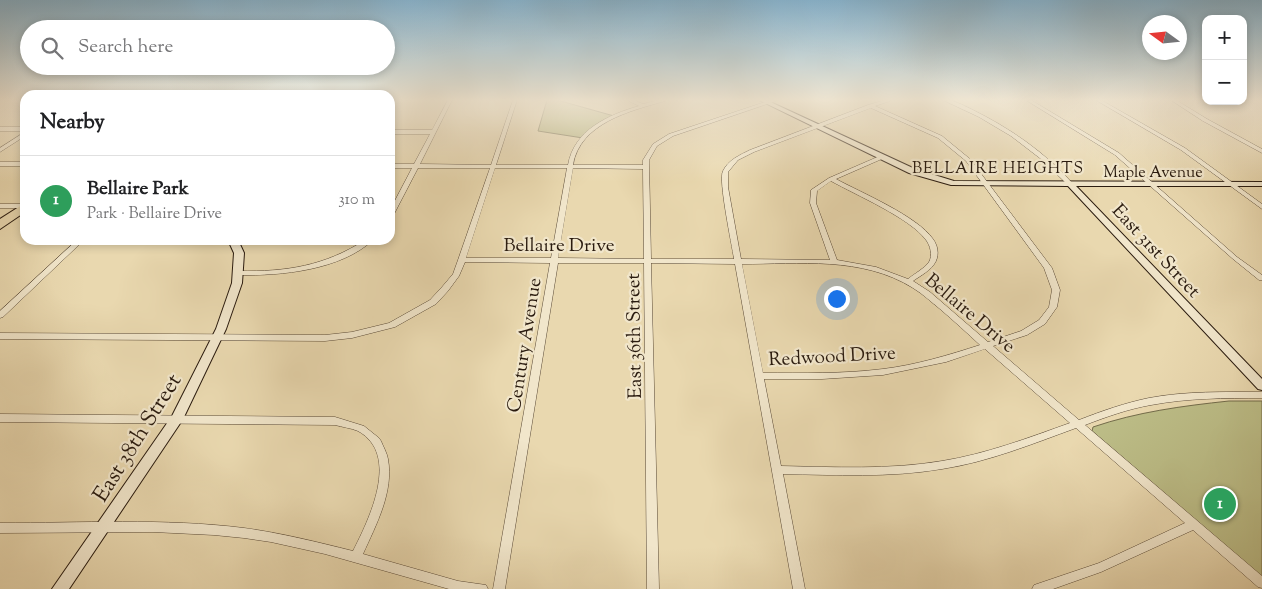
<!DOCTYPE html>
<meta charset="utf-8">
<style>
:root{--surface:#fff;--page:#f2f2f2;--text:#202124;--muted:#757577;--line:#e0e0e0;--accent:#8f2418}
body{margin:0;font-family:"Sorts Mill Goudy",serif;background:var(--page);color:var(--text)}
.controls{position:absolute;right:15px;top:15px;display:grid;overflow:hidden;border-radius:10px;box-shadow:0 2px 8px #0003}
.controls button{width:45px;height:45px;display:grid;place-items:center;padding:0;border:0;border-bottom:1px solid var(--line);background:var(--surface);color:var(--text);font:25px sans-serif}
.compass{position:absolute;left:1142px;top:15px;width:45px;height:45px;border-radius:50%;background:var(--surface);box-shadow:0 2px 8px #0003;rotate:285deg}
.you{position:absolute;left:836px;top:298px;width:18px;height:18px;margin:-12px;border:4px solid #fff;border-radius:50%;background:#1a73e8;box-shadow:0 0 0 8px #1a73e833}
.badge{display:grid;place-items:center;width:32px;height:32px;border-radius:50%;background:var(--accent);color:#fff;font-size:16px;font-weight:700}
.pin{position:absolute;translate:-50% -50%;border:2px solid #fff;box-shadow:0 1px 5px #0006}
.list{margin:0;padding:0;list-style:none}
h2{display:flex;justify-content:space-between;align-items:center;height:65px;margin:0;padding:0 20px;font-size:21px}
h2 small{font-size:16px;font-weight:400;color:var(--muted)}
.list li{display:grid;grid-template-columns:32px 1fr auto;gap:15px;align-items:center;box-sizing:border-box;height:90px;padding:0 20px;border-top:1px solid var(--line)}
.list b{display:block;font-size:19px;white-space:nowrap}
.list p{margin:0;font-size:16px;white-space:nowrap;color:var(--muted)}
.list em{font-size:16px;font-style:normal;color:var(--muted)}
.icon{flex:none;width:28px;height:28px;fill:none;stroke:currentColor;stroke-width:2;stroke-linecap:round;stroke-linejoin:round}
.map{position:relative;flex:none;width:1262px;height:589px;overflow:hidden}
.search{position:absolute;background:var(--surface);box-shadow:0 2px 8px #0003;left:20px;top:20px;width:375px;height:55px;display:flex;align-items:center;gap:12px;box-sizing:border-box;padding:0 18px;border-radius:28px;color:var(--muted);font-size:19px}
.panel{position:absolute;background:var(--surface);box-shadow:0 2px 8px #0003;left:20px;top:90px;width:375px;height:155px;border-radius:15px}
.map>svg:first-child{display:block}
.green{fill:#bcbd87;stroke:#736c4b}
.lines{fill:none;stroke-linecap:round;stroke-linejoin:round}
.street-casing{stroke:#5a4a37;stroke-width:1}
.secondary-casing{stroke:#2a1b0f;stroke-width:2}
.highway-casing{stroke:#2a1b0f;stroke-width:2}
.street{fill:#f1e6cb;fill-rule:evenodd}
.secondary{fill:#f1e6cb;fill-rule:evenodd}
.highway{fill:#e9d8af;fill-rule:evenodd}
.labels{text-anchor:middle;stroke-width:4.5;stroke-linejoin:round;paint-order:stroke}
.far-neighbourhood-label{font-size:16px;letter-spacing:1px;fill:#2a1b0f;stroke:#f1e6cb}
.far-street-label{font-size:16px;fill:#2a1b0f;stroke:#f1e6cb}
.street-label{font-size:19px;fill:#2a1b0f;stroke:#f1e6cb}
.near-street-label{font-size:22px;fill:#2a1b0f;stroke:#f1e6cb}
</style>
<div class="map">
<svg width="1262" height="589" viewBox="0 0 1262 589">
<rect width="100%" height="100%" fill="#e9d8af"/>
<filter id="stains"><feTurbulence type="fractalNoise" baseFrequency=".004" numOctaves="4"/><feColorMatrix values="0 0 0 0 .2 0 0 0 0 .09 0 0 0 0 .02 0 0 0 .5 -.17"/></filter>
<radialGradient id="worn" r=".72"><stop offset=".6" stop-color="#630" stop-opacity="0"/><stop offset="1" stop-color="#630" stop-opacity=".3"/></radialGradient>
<path class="green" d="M547,100h10l57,16 -31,22 -45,-7z
M1229,401h33v176l-170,-146 1,-4c44,-15 89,-21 136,-26z"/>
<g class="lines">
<g class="street-casing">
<path id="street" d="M448,100h4l-32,64 71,1 22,-65h4l-21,65h72c6,-35 40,-50 71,-59l-10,-5v-1h5l9,4 16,-4h6v1c-35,10 -85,22 -92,64h70v-5l10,-16 16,-10 102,-34h5v1l-103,35 -16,10 -8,14 2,99h83c-2,-14 -16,-79 -11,-88 5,-11 17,-16 27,-21l118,-45 17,-5h5v1l-15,5 67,30 28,23 82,109 8,22 -3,17 -12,17 -18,11 -34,11 86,74c23,-9 46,-17 70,-22 37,-7 76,-6 113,-6v6c-37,0 -74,0 -111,7 -23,4 -45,12 -66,20l177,151v12l-4,-1 -65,-57 -92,42 -48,17h-21l2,-4 65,-22 86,-40 -109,-95c-44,16 -88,34 -134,41 -53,9 -106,6 -159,5l22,115h-12l-58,-325 -84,-1 8,326h-12l-3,-326h-86l-53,326h-12l57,-326 -85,-1 -6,14 -11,15 -12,13 -41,23 -43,11 -27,3 -325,-2v-6l325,2 27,-3 37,-9 41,-23 12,-13 11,-13 5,-14 32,-92h-72l-25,48 -3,2v-8l22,-42h-22v-4h24l16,-30h-40v-4h42zM871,108l67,30 28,23 78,107 8,22 -3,17 -10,13 -18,11 -33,11 -58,-50 -17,-11c7,-5 19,-11 23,-20 3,-7 2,-15 -3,-22 -16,-23 -71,-46 -97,-60l48,-21v-2l-2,-1 -53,23 -18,12 -1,13 20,57 -89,-1 -13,-72v-15l10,-12 16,-8zM495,168h72l-16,90h-85zM573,168l70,1 1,90 -86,-1zM831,181c25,14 79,37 95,59 4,5 7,15 3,22 -4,6 -15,12 -21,17l-32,-12 -39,-7 -21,-57 1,-12zM742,264c57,0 120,-8 171,24 10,6 18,14 27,21 14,12 27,24 40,36 -31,10 -64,20 -97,24 -40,5 -80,4 -120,4zM985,349l85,74c-42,15 -84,31 -128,38 -53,9 -108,6 -161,5l-17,-87h58l61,-4 63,-13z
M943,100c9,-1 20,5 28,9 39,19 75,44 103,76l-1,1h-4l-28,-27 -30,-23 -32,-19z
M1026,100h5l88,53 118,104 25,18v5h-3l-26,-21 -118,-104z
M1096,100h5l84,48 77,56v5l-81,-59z
M1171,100h5l31,19 55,30v4l-59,-32z
M0,127h25v4h-25z
M25,132v4l-25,16v-4z
M0,162h25v4h-25z
M0,204h25v4h-25z
M77,240h7l-81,77 -3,1v-7z
M365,240h8c-32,30 -92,36 -134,35l-4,-2 4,-2c47,1 86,-5 126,-31z
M0,414l335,3 29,9 15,12 2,3c2,5 6,12 7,18 6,33 -12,66 -25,95l95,27 28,4 2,4h-39l-124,-35 -54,-12 -27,-4 -30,-3 -61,-3 -153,1v-10c81,0 164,-5 244,5 37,5 73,14 109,23 16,-32 48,-96 5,-120 -7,-3 -16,-4 -23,-6l-335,-3z"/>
</g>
<g class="secondary-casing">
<path id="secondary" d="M759,100h7l149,69 39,12 308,1v4h-186l186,193v11l-4,-1 -190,-203 -117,-1 -42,-12z
M228,240h10l6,13 -2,30 -16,46 -43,90 -114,170h-17l120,-173 44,-87 16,-46 2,-30z"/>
</g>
<g class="highway-casing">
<path id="highway" d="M25,203v9l-25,17v-10z"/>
</g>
<use href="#street" class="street"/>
<use href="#secondary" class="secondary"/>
<use href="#highway" class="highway"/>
</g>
<linearGradient id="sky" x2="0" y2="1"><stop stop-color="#88b6d2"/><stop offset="0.55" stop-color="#f5eddb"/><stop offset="1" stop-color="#f5eddb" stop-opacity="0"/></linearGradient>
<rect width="1262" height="182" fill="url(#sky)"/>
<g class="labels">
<g class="far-neighbourhood-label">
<text x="998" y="173">BELLAIRE HEIGHTS</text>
</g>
<g class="far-street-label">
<text x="1153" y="177">Maple Avenue</text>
</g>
<g class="street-label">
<text x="559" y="251">Bellaire Drive</text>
<text transform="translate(1157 250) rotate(47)" y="7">East 31st Street</text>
<text transform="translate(971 312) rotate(40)" y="7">Bellaire Drive</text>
<text transform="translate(633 336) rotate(-91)" y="7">East 36th Street</text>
<text transform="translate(523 345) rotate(-81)" y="7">Century Avenue</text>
<text transform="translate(832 355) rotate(-3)" y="7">Redwood Drive</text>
</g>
<g class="near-street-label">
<text transform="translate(136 437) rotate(-58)" y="8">East 38th Street</text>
</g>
</g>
<rect width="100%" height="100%" filter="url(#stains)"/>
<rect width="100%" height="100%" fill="url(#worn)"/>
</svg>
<div class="controls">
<button>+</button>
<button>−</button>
</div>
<svg class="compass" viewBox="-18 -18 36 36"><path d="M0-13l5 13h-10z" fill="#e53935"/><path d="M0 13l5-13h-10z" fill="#757577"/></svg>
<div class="you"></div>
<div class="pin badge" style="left:1220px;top:504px;background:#2e9e5b">1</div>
<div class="search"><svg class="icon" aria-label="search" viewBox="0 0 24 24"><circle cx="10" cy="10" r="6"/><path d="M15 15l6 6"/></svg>Search here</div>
<section class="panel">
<h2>Nearby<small></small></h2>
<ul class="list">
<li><span class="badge" style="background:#2e9e5b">1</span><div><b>Bellaire Park</b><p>Park · Bellaire Drive</p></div><em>310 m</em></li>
</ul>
</section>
</div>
